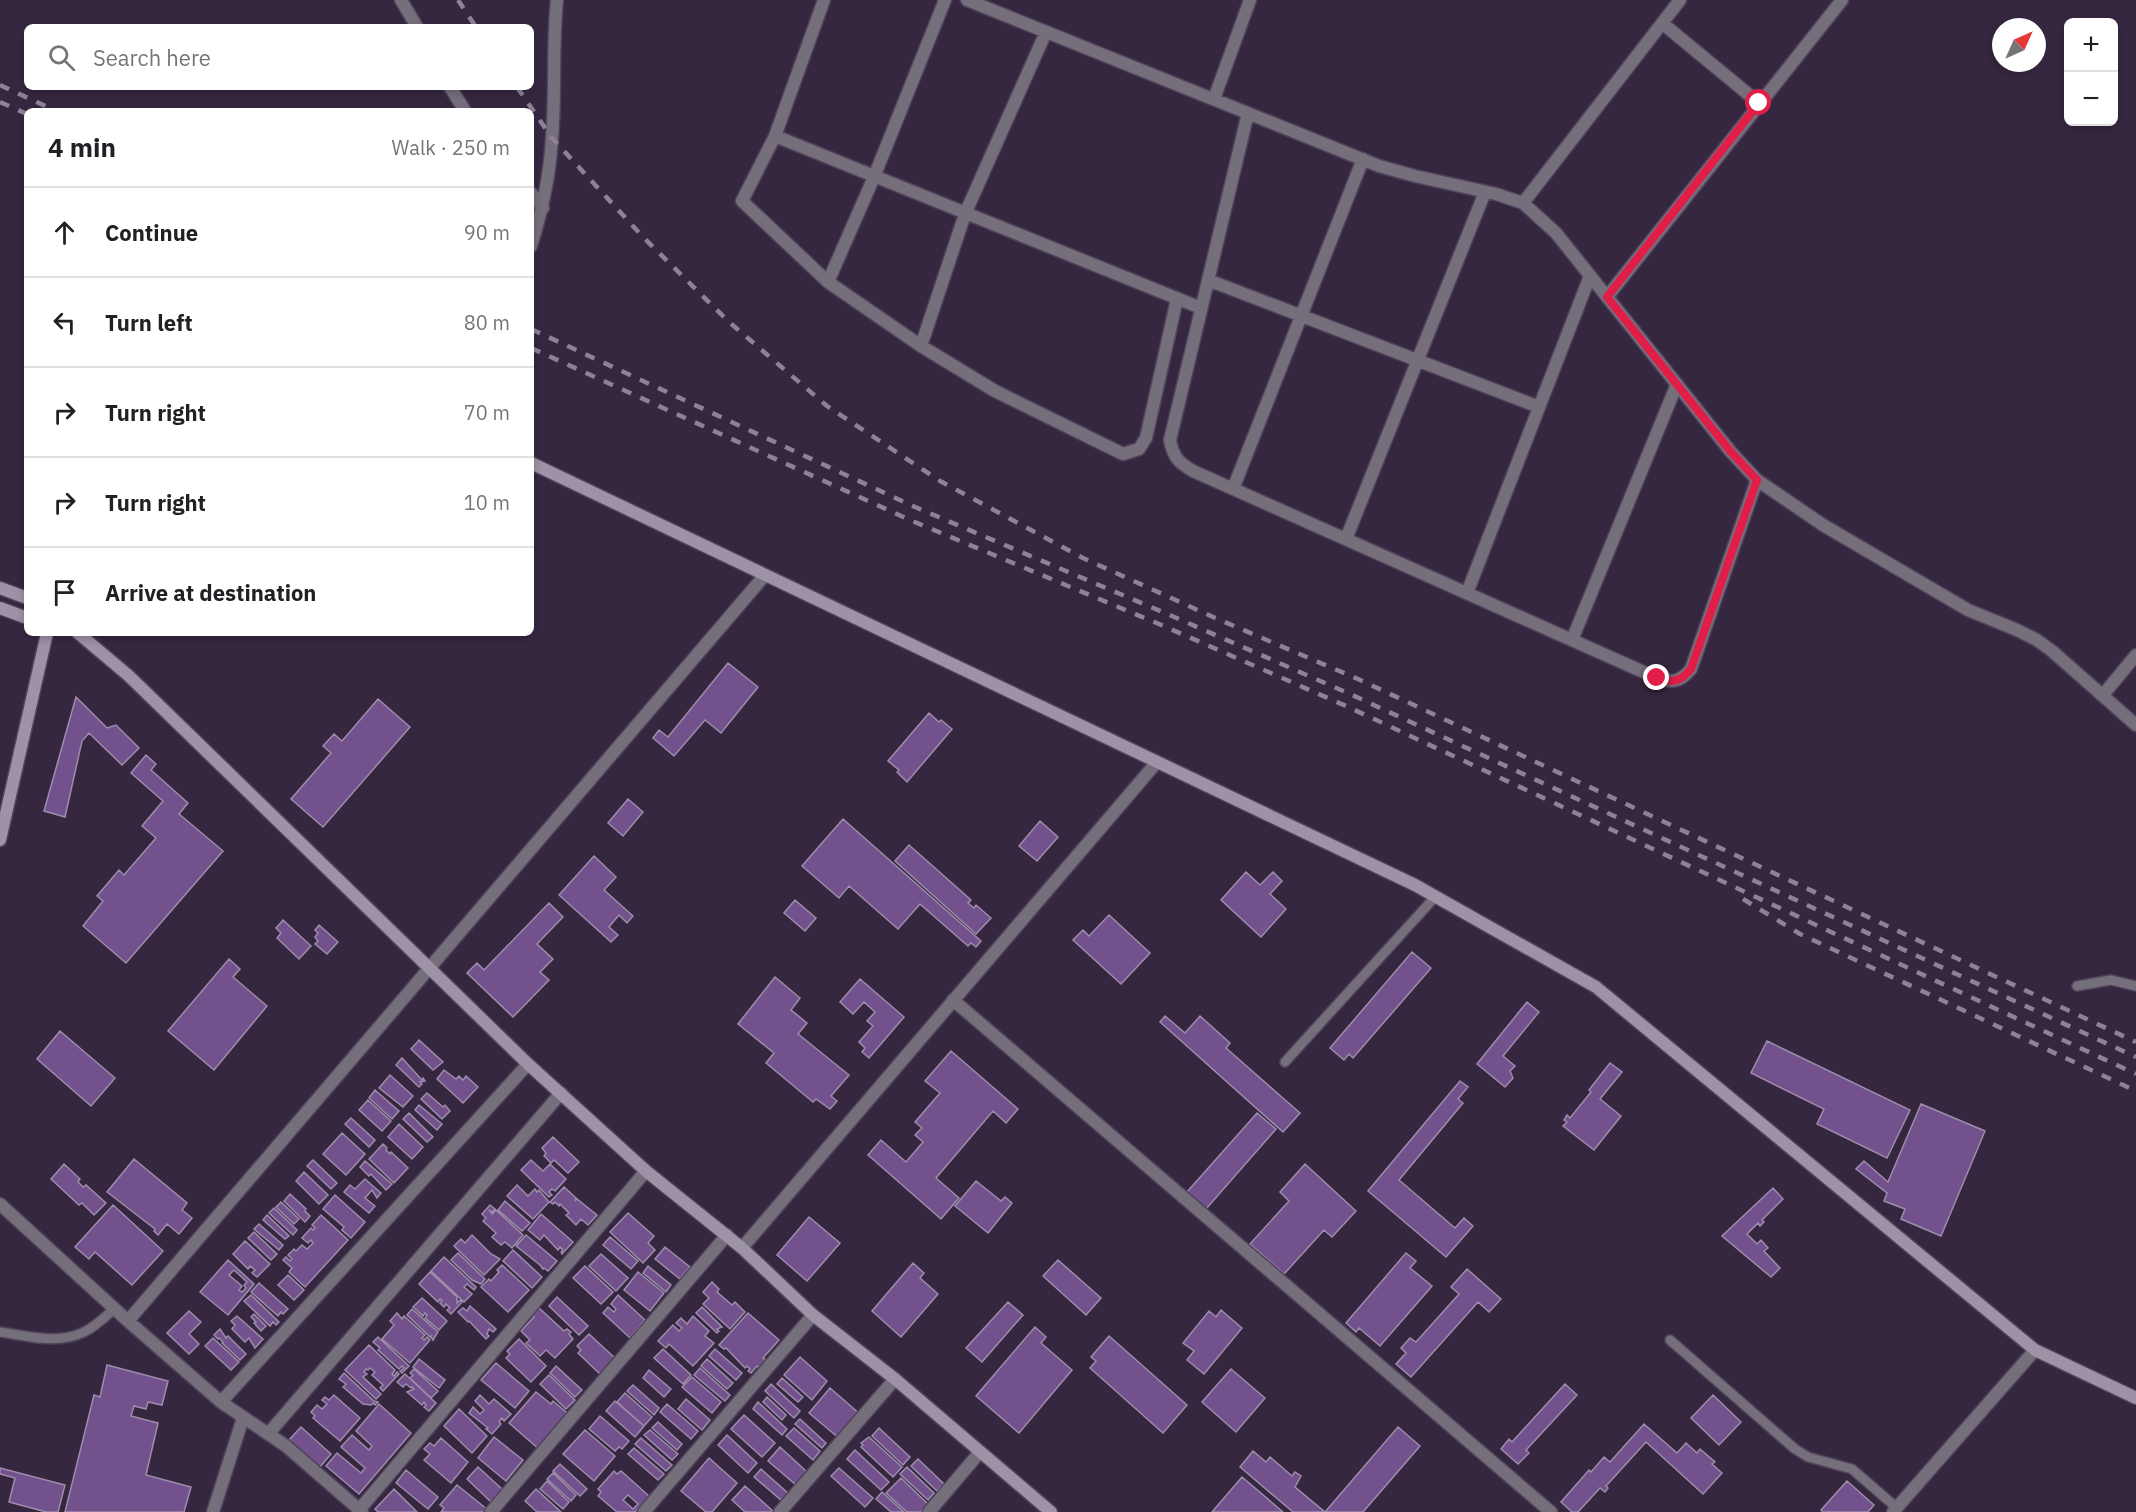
<!DOCTYPE html>
<meta charset="utf-8">
<style>
:root{--surface:#fff;--page:#f2f2f2;--text:#202124;--muted:#757577;--line:#e0e0e0}
body{margin:0;font-family:"IBM Plex Sans",sans-serif;background:var(--page);color:var(--text)}
.controls{position:absolute;right:18px;top:18px;display:grid;overflow:hidden;border-radius:9px;box-shadow:0 3px 9px #0003}
.controls button{width:54px;height:54px;display:grid;place-items:center;padding:0;border:0;border-bottom:2px solid var(--line);background:var(--surface);color:var(--text);font:30px sans-serif}
.compass{position:absolute;left:1992px;top:18px;width:54px;height:54px;border-radius:50%;background:var(--surface);box-shadow:0 3px 9px #0003;rotate:45deg}
.stop{position:absolute;width:18px;height:18px;margin:-14px;border:4px solid #e11d48;border-radius:50%;background:#fff}
.stop.end{background:#e11d48;border-color:#fff;box-shadow:0 2px 6px #0008}
.list{margin:0;padding:0;list-style:none}
h2{display:flex;justify-content:space-between;align-items:center;height:78px;margin:0;padding:0 24px;font-size:26px}
h2 small{font-size:20px;font-weight:400;color:var(--muted)}
.list li{display:grid;grid-template-columns:39px 1fr auto;gap:18px;align-items:center;box-sizing:border-box;height:90px;padding:0 24px;border-top:2px solid var(--line)}
.list b{display:block;font-size:22px;white-space:nowrap}
.list em{font-size:20px;font-style:normal;color:var(--muted)}
.icon{flex:none;width:33px;height:33px;fill:none;stroke:currentColor;stroke-width:2;stroke-linecap:round;stroke-linejoin:round}
.map{position:relative;flex:none;width:2136px;height:1512px;overflow:hidden}
.search{position:absolute;background:var(--surface);box-shadow:0 3px 9px #0003;left:24px;top:24px;width:510px;height:66px;display:flex;align-items:center;gap:15px;box-sizing:border-box;padding:0 21px;border-radius:9px;color:var(--muted);font-size:22px}
.panel{position:absolute;background:var(--surface);box-shadow:0 3px 9px #0003;left:24px;top:108px;width:510px;height:528px;border-radius:9px}
.map>svg:first-child{display:block}
.building{fill:#73518d;stroke:#9d8dab;stroke-width:1.5;fill-rule:evenodd}
.lines{fill:none;stroke-linecap:round;stroke-linejoin:round}
.lane-casing{stroke:#4f4259;stroke-width:12}
.street-casing{stroke:#4f4259;stroke-width:15}
.secondary-casing{stroke:#4f4259;stroke-width:15}
.lane{stroke:#756e7b;stroke-width:9}
.street{stroke:#756e7b;stroke-width:12}
.secondary{stroke:#9d92a6;stroke-width:12}
.rail{stroke:#8d8296;stroke-width:4.5;stroke-dasharray:10 10;stroke-linecap:butt}
.route{stroke:#e11d48;stroke-width:8}
</style>
<div class="map">
<svg width="2136" height="1512" viewBox="0 0 2136 1512">
<rect width="100%" height="100%" fill="#352740"/>
<path class="building" d="M728,663l30,24 -37,46 -16,-13 -31,36 -21,-18 6,-8 9,7z
M76,697l31,31 9,-3 23,23 -17,17 -33,-32 -7,8 -17,76 -21,-6z
M378,699l32,28 -87,100 -32,-28 40,-46 -8,-7 11,-12 8,7z
M929,713l10,9 2,-2 11,9 -45,53 -10,-10 2,-2 -11,-9z
M146,755l10,9 -5,6 37,33 -9,11 44,37 -97,112 -43,-37 20,-25 -6,-5 22,-26 5,5 32,-37 -14,-12 21,-25 -32,-28z
M628,799l15,13 -20,24 -15,-13z
M843,819l138,122 -5,6 -5,-4 -3,3 -48,-42 -22,25 -49,-43 -10,12 -37,-32z
M1040,821l18,16 -21,24 -18,-15z
M909,845l62,55 -3,3 6,5 2,-3 15,13 -15,16 -81,-73z
M594,856l22,21 -12,13 29,26 -6,7 -8,-8 -10,12 9,8 -7,7 -52,-47z
M1246,872l14,13 13,-13 9,9 -12,13 16,15 -25,28 -40,-37z
M795,900l21,18 -11,13 -21,-18z
M549,903l14,14 -26,27 16,15 -13,13 9,8 -36,37 -46,-44 10,-10 7,7z
M1109,915l41,38 -29,31 -48,-44 10,-10 6,6z
M283,920l28,26 -12,13 -22,-21 4,-5 -5,-5z
M319,925l19,17 -11,12 -12,-10 3,-3 -3,-4 3,-4 -3,-3z
M1412,952l19,16 -78,90 -4,-4 -5,6 -14,-12z
M229,959l11,10 -7,8 34,29 -53,64 -46,-39z
M775,977l25,21 -9,12 16,13 -9,11 51,41 -18,21 6,5 -7,8 -14,-10 -3,3 -47,-39 8,-10 -36,-29z
M860,979l44,38 -35,41 -7,-6 3,-4 -6,-6 14,-16 -6,-5 8,-9 -11,-10 -11,12 -13,-12z
M1527,1002l12,10 -36,44 12,10 -5,5 3,7 -8,9 -28,-23z
M1165,1016l20,17 15,-17 30,27 -4,5 74,65 -17,19 -123,-110z
M60,1031l55,47 -24,28 -54,-47z
M419,1040l24,22 -10,8 -22,-21z
M1767,1041l143,69 -23,48 -70,-34 7,-15 -73,-36z
M951,1051l67,58 -12,14 -13,-12 -57,67 23,20 -18,21 -73,-64 13,-15 25,22 17,-20 -8,-7 7,-7 -7,-6 25,-29 -15,-12z
M402,1058l20,22 1,-2 2,3 -5,1 2,2 -3,3 -23,-22z
M1610,1063l12,9 -22,27 21,17 -27,34 -31,-24 4,-4 -3,-2 3,-5 3,3 21,-26 -2,-2z
M444,1070l12,9 3,-3 4,4 3,-4 12,11 -15,16 -26,-24z
M390,1075l23,21 -10,11 -24,-19z
M1460,1081l8,6 -10,12 5,4 -64,77 56,48 9,-10 9,8 -27,31 -78,-66z
M375,1090l24,21 -7,8 -23,-21z
M427,1093l16,14 2,-2 5,6 -8,8 -21,-20z
M368,1100l23,21 -9,10 -23,-21z
M1921,1104l64,27 -44,105 -40,-17 4,-10 -21,-8 3,-8 -31,-24 8,-8 24,21z
M419,1105l23,19 -5,6 -22,-20z
M409,1113l24,24 -6,5 -24,-23z
M1257,1113l19,16 -70,80 -19,-17z
M351,1118l24,22 -6,7 -24,-23z
M399,1124l24,23 -11,12 -24,-22z
M342,1133l23,21 -19,21 -23,-21z
M553,1137l26,25 -11,11 -14,-13 -3,3 -7,-7 2,-3 -4,-5z
M383,1144l4,4 -1,2 4,4 1,-2 17,16 -14,15 -25,-24z
M134,1159l53,44 -5,7 10,8 -13,16 -12,-10 -9,11 -4,-4 1,-2 -48,-37z
M313,1160l24,23 -6,6 -24,-23z
M531,1160l12,11 7,-7 16,15 -11,12 -3,-2 -3,3 3,3 -3,2 -28,-27z
M365,1161l27,23 -6,6 -15,-16 -2,2 -9,-9z
M64,1164l16,15 -2,3 5,5 3,-2 20,18 -12,12 -12,-12 -3,2 -28,-26z
M1305,1164l51,47 -24,26 -8,-7 -40,44 -34,-30 39,-43 -9,-9z
M304,1172l24,23 -9,9 -23,-23z
M365,1179l16,14 -4,5 -5,-8 -7,8 10,8 -6,7 -25,-21 6,-7 5,4z
M976,1181l25,20 4,-4 7,6 -24,30 -33,-27z
M517,1185l11,11 7,-7 2,3 2,-2 10,12 -16,17 -26,-23z
M564,1187l12,11 -1,3 2,-2 20,16 -9,10 -7,-6 -5,6 -10,-10 3,-2 -9,-9 -1,2 -4,-4 -2,2 -3,-2z
M1773,1188l10,11 -21,21 2,2 -4,4 -2,-3 -11,11 10,10 4,-4 7,8 -4,3 16,17 -9,9 -49,-41z
M290,1194l16,15 -1,2 5,5 -5,6 -21,-21z
M335,1195l30,27 -14,16 -9,-8 2,-3 -21,-18z
M505,1201l25,22 -8,8 -24,-21z
M281,1202l18,17 -5,5 -18,-17z
M113,1205l50,46 -31,34 -37,-33 -6,7 -14,-12z
M490,1205l5,4 -3,3 -2,-1 2,3 4,-4 27,25 -11,13 -7,-6 -4,3 -9,-8 4,-4 -13,-12 3,-3 -4,-4z
M274,1208l23,22 -4,5 -24,-22z
M628,1213l26,23 -6,7 7,7 -12,13 -33,-31z
M541,1214l32,28 -11,12 -1,-2 2,-2 -3,-3 -2,3 -14,-15 -4,5 -12,-10z
M267,1215l22,21 -4,3 -22,-19z
M321,1215l27,25 -43,47 -16,-15 3,-4 -9,-8 3,-3 4,4 2,-2 -4,-4 6,-6 2,2 6,-6 5,4 6,-6 -2,-3 -3,3 -6,-5 9,-10 2,2 2,-2 -3,-3z
M809,1217l31,26 -33,38 -30,-26z
M259,1224l24,21 -4,5 -25,-21z
M254,1232l23,22 -6,6 -23,-22z
M472,1235l19,19 9,5 -16,16 -30,-29 7,-7 4,4z
M526,1235l31,26 -9,10 -4,-3 -1,1 -3,-4 -24,-19z
M610,1237l28,24 -7,8 -28,-24z
M245,1241l25,23 -13,13 -5,-4 3,-3 -5,-4 -2,3 -15,-15z
M665,1247l25,20 -10,12 -25,-20z
M513,1250l29,27 -10,11 -29,-27z
M458,1253l27,26 -4,5 -9,-4 -21,-20z
M1406,1253l10,8 -6,7 22,18 -52,60 -21,-18 -3,4 -10,-9z
M601,1254l27,24 -12,13 -27,-25z
M444,1257l32,30 -2,3 -7,-6 -3,3 8,7 -8,8 -33,-31z
M228,1260l26,24 -26,31 -28,-23zM234,1270l13,12 -3,3 2,3 -4,4 -3,-2 3,-4 -13,-11z
M1058,1260l43,38 -15,17 -43,-39z
M913,1263l11,10 -4,5 18,16 -37,43 -29,-26z
M502,1265l27,25 -21,22 -27,-25 8,-8 2,2 8,-9 -2,-2z
M585,1266l28,26 -12,12 -28,-26z
M648,1266l23,19 -5,7 -23,-19z
M1467,1269l34,30 -12,13 -11,-10 -67,75 -15,-13 10,-11 -5,-5 9,-10 6,4 43,-48 -8,-7z
M430,1272l27,25v6l3,-3 2,2 -11,12 -4,-4 3,-2 -4,-4 -2,3 -4,-4 2,-2 -2,-2 -2,3 -19,-18z
M638,1272l26,21 -14,18 -26,-21z
M288,1275l16,15 -10,10 -16,-15z
M712,1282l7,7 -2,3 15,13 3,-3 10,10 -15,17 -27,-25 6,-6 -6,-6z
M259,1283l29,26 -5,5 -2,-2 -3,4 -27,-24z
M251,1295l28,27 -3,3 -3,-3 -3,4 -26,-25z
M618,1295l27,25 -15,18 -27,-25 5,-6 6,5 2,-3 -5,-5z
M557,1297l31,29 -9,9 -30,-29z
M422,1298l25,23 -8,9 -14,-12 2,-3 -2,-2 -2,3 -10,-9z
M1008,1302l15,13 -41,47 -16,-14z
M470,1306l26,23 -3,3 -4,-3 -2,5 2,2 -3,3 -17,-18 -1,1 -10,-10 5,-4 4,3z
M538,1307l26,24 3,-2 4,3 -2,2 4,5 -18,19 -9,-8 -6,6 -14,-13 4,-3 -9,-9 13,-14 -3,-3z
M702,1307l20,20 -5,2 2,2 -2,2 -21,-20z
M412,1309l26,23 -5,8 -2,-3 1,-2 -2,2 -23,-22z
M1221,1310l21,18 -38,46 -17,-14 7,-9 -11,-8 26,-32 7,6z
M189,1311l12,11 -12,12 10,10 -10,10 -22,-21z
M397,1313l5,6 2,-3 21,19 -3,3 2,2 3,-3 3,3 -20,23 -28,-24 12,-14 -4,-4z
M748,1313l31,27 -16,18 3,2 -7,8 -2,-2 -6,7 -3,-2 2,-2 -3,-3 -2,2 -19,-20 -2,1 -5,-4z
M254,1314l12,12 -5,5 -7,-8 2,-1 -5,-5z
M237,1316l26,23 -8,9 -6,-10 -4,4 -13,-13 3,-4 -4,-4z
M693,1316l16,15 -4,5 9,7 -21,23 -24,-22 -3,4 -8,-7 15,-16 6,6 3,-3 -6,-5 5,-5 6,6z
M1035,1327l11,10 -5,6 31,27 -53,63 -43,-37z
M220,1329l6,9 2,-2 18,18 -6,6 -18,-17 1,-1 -4,-4 -1,1 -4,-4z
M589,1334l28,26 -15,16 -24,-23 3,-3 -4,-4z
M1109,1336l78,69 -24,28 -73,-65 6,-7 -5,-4z
M378,1337l31,29 -7,7 -2,-2 4,-3 -2,-2 -3,3 -21,-19 2,-2 -7,-6z
M213,1338l26,24 -8,8 -26,-24z
M519,1339l27,27 -15,16 -25,-24 4,-4 -3,-3z
M369,1345l26,25 -3,4 2,2 3,-4 2,2 -16,17 -3,-3 3,-3 -11,-10 3,-3 -5,-4 -2,2 -2,-1 -2,3 3,2 -4,3 18,17 -5,5 -31,-29z
M663,1349l28,26 -8,9 -29,-26z
M715,1349l27,24 -6,7 -27,-24z
M800,1357l27,24 -15,19 -28,-25z
M419,1359l26,21 -6,8 -26,-21z
M707,1359l26,24 -6,6 -26,-23z
M496,1363l33,28 -14,17 -34,-28z
M107,1365l61,16 -6,24 -14,-3 -2,7 -12,-3 -3,10 27,7 -12,52 45,12 -7,25h-119l29,-117 6,2z
M556,1366l26,24 -7,7 -25,-24z
M700,1368l30,27 -5,6 -31,-26z
M414,1369l24,22 -7,7 -21,-20 3,-3 -3,-2z
M1231,1369l34,29 -29,34 -34,-30z
M649,1370l22,19 -7,8 -21,-19z
M344,1373l30,28 4,1 -3,3 -2,-2 -2,2 -8,-1 -20,-17 3,-3 -7,-5z
M405,1374l31,29 -7,8 -5,-4 2,-2 -2,-3 -2,3 -15,-13 7,-3 -2,-2 -1,1 -5,-4 -3,3 -6,-5z
M549,1375l26,25 -9,9 -26,-25z
M692,1377l29,25 -9,11 -30,-26z
M782,1378l21,19 -5,5 -21,-18z
M771,1384l29,27 -6,7 -29,-27z
M1565,1384l12,11 -51,55 3,3 -11,11 -17,-15 8,-10 3,3z
M633,1385l26,23 -5,7 -27,-24z
M830,1388l31,27 -21,24 -31,-26z
M536,1392l15,12 2,-3 18,15 -30,35 -32,-28z
M625,1393l27,24 -8,9 -27,-24z
M334,1395l26,23 -20,23 -27,-23 2,-2 -4,-4 6,-7 5,4 5,-5 -5,-4 3,-3 4,3z
M480,1395l9,9 5,-5 17,15 -7,7 -2,-3 -3,4 2,2 -9,10 -6,-5 2,-1 -19,-15 4,-6 7,7 4,-4 -9,-9z
M1713,1395l28,27 -22,23 -28,-27z
M767,1397l19,18 -4,5 -19,-18z
M686,1399l24,21 -8,10 -24,-21z
M615,1401l29,25 -9,11 -29,-26z
M758,1402l29,27 -5,6 -29,-26z
M379,1404l32,29 -52,61 -33,-28 11,-13 24,20 4,-5 -24,-21 11,-12 17,15 3,-4 -16,-15z
M667,1404l31,27 -7,8 -31,-27z
M459,1409l28,27 -15,17 -28,-27z
M744,1415l31,28 -13,14 -31,-28z
M600,1416l29,25 -7,8 -3,-2 -4,4 -26,-22z
M800,1419l26,24 -4,5 -27,-24z
M658,1422l24,22 -5,6 -25,-22z
M1644,1424l33,29 9,-10 11,10 3,-4 15,13 -3,2 10,9 -19,21 -57,-52 -40,44 2,2 -3,4 -5,-4 -22,24h-6l-11,-10 28,-32 2,2 13,-15 6,5z
M301,1427l30,27 -12,14 -31,-27z
M1398,1427l22,19 -57,66h-38z
M794,1428l26,23 -7,9 -27,-24z
M879,1428l31,29 -7,8 -31,-29z
M585,1430l30,26 -21,25 -31,-27z
M650,1430l28,24 -6,6 -28,-25z
M727,1435l30,28 -9,10 -30,-28z
M494,1437l29,23 -17,21 -28,-23z
M869,1437l33,30 -9,10 -32,-30 2,-2 -2,-2z
M441,1438l27,24 -17,21 -27,-23 6,-6 -6,-5 6,-6 4,3z
M641,1438l31,27 -6,6 -31,-27z
M780,1447l27,25 -11,13 -28,-24z
M634,1448l30,26 -6,6 -30,-26z
M855,1450l34,32 -8,8 -34,-31z
M1253,1451l13,11 4,-5 22,19 3,-4 6,4 -6,11 30,25h-32l-53,-45z
M709,1458l28,25 -25,29h-6l-25,-21z
M918,1459l26,25 -7,7 -26,-25z
M560,1464l27,25 -7,7 -27,-25z
M478,1467l24,22 -11,13 -24,-23z
M907,1467l27,26 -6,7 -28,-26z
M0,1468l65,17 -7,27h-12l-37,-10 6,-24 -15,-4z
M839,1468l34,30 -8,9 -34,-31z
M761,1469l28,25 -7,7 -28,-24z
M406,1470l32,27 -10,12 -32,-26z
M614,1471l3,3 4,-3 28,25 -14,16h-18l-19,-16 3,-4 -3,-3zM628,1495l10,9 -5,5 -10,-9z
M553,1473l23,22 -5,6 -24,-22z
M1242,1477l41,35h-71z
M901,1478l27,26 -7,8h-14l-21,-19z
M547,1481l22,21 -6,7 -23,-20z
M1847,1481l27,24 -6,7h-45l-2,-2z
M457,1485l31,25 -2,2h-45l3,-4 -4,-3z
M745,1486l29,26h-29l-13,-12z
M394,1489l23,23h-39l-3,-3z
M536,1489l25,23h-24l-12,-11z
M882,1492l22,20h-13l-15,-13z"/>
<g class="lines">
<g class="lane-casing">
<path id="lane" d="M2077,986l34,-6 25,6
M1285,1062l150,-165
M0,1332c28,4 57,13 84,0 11,-5 21,-15 30,-23
M1670,1340l125,109 13,8 44,12 45,39"/>
</g>
<g class="street-casing">
<path id="street" d="M401,0l16,27
M824,0l-49,136 -33,65 86,81 93,64 74,45 128,63 16,-5 7,-11 31,-139
M967,0l412,166 36,10 81,18 27,9 33,30 175,219 26,28 66,45 145,85 49,20 20,10 15,11 84,74
M1662,23l97,80
M450,87l15,24
M1214,99l36,-99
M1248,113l-78,327c3,17 9,23 23,31l464,207c16,5 23,4 34,-9l66,-189
M775,136l426,172
M531,193l12,15
M1523,203l157,-203
M531,246c11,-35 19,-71 21,-108 4,-46 0,-92 5,-138
M1208,280l331,127
M828,282l46,-105 71,-177
M1607,297l235,-297
M921,346l44,-132 81,-182
M1233,489l130,-330
M1346,539l139,-347
M1467,593l123,-317
M1572,640l105,-256
M2103,695l33,-40
M953,1000l598,512
M0,1204l128,117 93,81 65,44 76,66
M742,1248l415,-486
M128,1321l637,-746
M221,1402l307,-338
M269,1433l292,-340
M359,1510l287,-339
M213,1512l30,-94
M491,1512l236,-277
M644,1512l169,-197
M780,1512l115,-133
M929,1512l51,-60
M1893,1512l142,-162"/>
</g>
<g class="secondary-casing">
<path id="secondary" d="M531,463l884,422 181,102 439,363 101,48
M0,588l27,10
M0,608l27,10
M78,633l51,43 399,388 118,107 96,77 71,67 82,64 156,133
M0,840l47,-207"/>
</g>
<use href="#lane" class="lane"/>
<use href="#street" class="street"/>
<use href="#secondary" class="secondary"/>
<path class="rail" d="M458,0l18,27
M0,85l56,26
M517,87l35,51 92,100 85,84 98,84 113,75 143,77 130,59 145,62 778,363
M0,102l27,12
M531,329l384,178 257,109 178,78 786,363
M531,348l379,172 249,104 187,82 790,368
M1743,899l57,35 336,157"/>
</g>
<g class="lines">
<path class="route" d="M1657,678c16,5 23,4 34,-9l66,-189 -26,-28 -124,-155 152,-194"/>
</g>
</svg>
<div class="controls">
<button>+</button>
<button>−</button>
</div>
<svg class="compass" viewBox="-18 -18 36 36"><path d="M0-13l5 13h-10z" fill="#e53935"/><path d="M0 13l5-13h-10z" fill="#757577"/></svg>
<div class="stop" style="left:1759px;top:103px"></div>
<div class="stop end" style="left:1657px;top:678px"></div>
<div class="search"><svg class="icon" aria-label="search" viewBox="0 0 24 24"><circle cx="10" cy="10" r="6"/><path d="M15 15l6 6"/></svg>Search here</div>
<section class="panel">
<h2>4 min<small>Walk · 250 m</small></h2>
<ul class="list">
<li><svg class="icon" aria-label="ahead" viewBox="0 0 24 24"><path d="M12 20V5M6 11l6-6 6 6"/></svg><div><b>Continue</b></div><em>90 m</em></li>
<li><svg class="icon" aria-label="left" viewBox="0 0 24 24"><path d="M17 20v-9H6M10 6l-5 5 5 5"/></svg><div><b>Turn left</b></div><em>80 m</em></li>
<li><svg class="icon" aria-label="right" viewBox="0 0 24 24"><path d="M7 20v-9h11M14 6l5 5-5 5"/></svg><div><b>Turn right</b></div><em>70 m</em></li>
<li><svg class="icon" aria-label="right" viewBox="0 0 24 24"><path d="M7 20v-9h11M14 6l5 5-5 5"/></svg><div><b>Turn right</b></div><em>10 m</em></li>
<li><svg class="icon" aria-label="arrive" viewBox="0 0 24 24"><path d="M6 21V4h12l-3 4 3 4H6"/></svg><div><b>Arrive at destination</b></div></li>
</ul>
</section>
</div>
